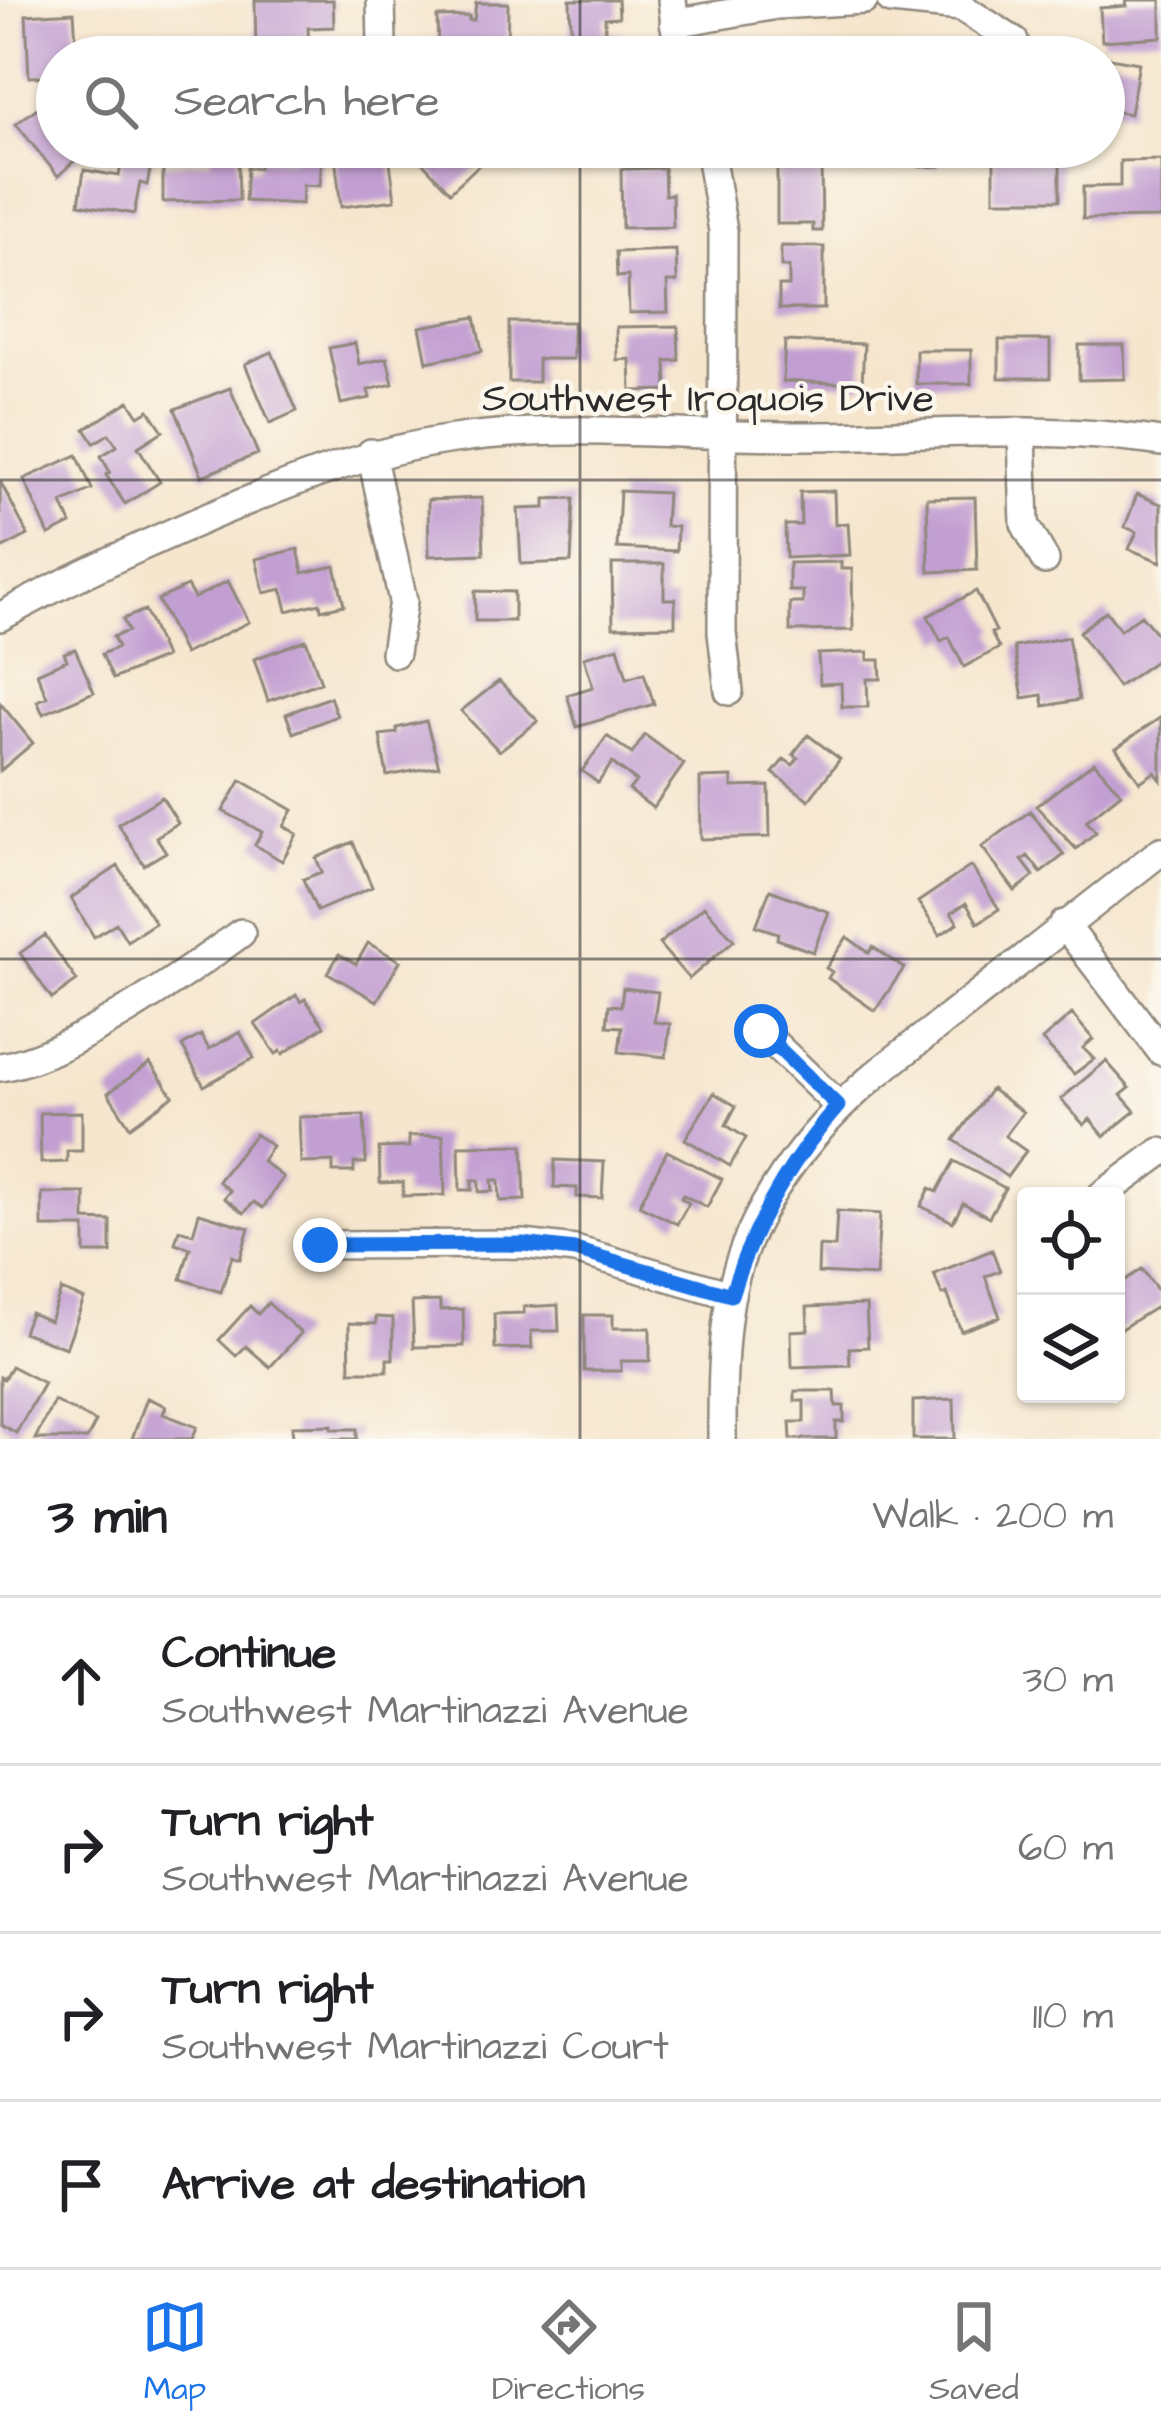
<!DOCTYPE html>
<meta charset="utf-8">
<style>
:root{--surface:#fff;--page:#f6f6f6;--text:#202124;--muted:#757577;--line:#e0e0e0;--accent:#1a73e8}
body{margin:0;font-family:"Architects Daughter",sans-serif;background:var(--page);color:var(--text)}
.controls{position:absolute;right:36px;bottom:36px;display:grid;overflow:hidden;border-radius:12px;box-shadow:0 3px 9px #0004}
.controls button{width:108px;height:108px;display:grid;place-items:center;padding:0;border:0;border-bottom:3px solid var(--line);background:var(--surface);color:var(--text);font:60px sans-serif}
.stop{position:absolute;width:36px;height:36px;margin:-27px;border:9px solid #1a73e8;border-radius:50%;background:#fff}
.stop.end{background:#1a73e8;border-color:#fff;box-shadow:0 3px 12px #0008}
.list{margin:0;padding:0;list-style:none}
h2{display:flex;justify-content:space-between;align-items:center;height:156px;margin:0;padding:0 48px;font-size:51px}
h2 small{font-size:39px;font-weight:400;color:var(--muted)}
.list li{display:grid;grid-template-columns:78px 1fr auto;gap:36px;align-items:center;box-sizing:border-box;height:168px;padding:0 48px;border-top:3px solid var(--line)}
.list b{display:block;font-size:45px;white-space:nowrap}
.list p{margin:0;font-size:39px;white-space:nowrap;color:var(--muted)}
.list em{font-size:39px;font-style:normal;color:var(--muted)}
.icon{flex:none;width:66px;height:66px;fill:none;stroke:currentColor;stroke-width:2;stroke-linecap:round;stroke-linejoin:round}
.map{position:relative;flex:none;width:1161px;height:1439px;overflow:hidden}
.search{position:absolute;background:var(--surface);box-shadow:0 3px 9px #0004;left:36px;right:36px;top:36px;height:132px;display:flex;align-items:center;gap:30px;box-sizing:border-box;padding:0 42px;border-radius:66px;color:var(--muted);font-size:45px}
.sheet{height:828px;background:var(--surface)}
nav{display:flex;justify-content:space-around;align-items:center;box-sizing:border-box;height:168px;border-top:3px solid var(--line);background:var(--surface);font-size:33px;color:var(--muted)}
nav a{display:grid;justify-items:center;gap:6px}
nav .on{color:var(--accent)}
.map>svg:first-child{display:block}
.building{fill:#c29fd2}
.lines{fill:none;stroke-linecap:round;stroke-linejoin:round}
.street-casing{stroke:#90887c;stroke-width:32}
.street{stroke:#fff;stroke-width:27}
.route{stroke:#1a73e8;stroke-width:15}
.grid{fill:none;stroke:#2b2b2b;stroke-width:3;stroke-opacity:0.55}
.labels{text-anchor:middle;stroke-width:9;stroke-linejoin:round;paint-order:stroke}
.street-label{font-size:39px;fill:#2b2b2b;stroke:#fbf7ec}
</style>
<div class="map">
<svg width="1161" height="1439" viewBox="0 0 1161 1439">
<rect width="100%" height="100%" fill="#fbf7ec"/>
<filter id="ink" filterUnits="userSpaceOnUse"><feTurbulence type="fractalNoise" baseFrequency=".00833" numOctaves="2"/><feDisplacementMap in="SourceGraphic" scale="24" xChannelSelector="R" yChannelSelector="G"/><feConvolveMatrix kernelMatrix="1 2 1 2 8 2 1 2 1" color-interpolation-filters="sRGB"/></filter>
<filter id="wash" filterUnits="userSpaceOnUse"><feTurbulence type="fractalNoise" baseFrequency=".004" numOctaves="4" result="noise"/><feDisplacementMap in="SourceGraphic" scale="48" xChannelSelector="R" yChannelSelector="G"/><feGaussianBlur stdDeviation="2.7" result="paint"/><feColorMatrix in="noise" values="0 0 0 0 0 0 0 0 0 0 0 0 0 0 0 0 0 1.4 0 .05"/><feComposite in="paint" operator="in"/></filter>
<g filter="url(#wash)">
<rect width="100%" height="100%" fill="#f6e6ce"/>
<g id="blocks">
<path class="building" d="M255,0h78l1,27 -26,1 1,23 -53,1z
M570,0h48l1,17 -14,1v15h17v24h-50z
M1126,0h35v37l-59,4 -2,-33 27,-2z
M476,3h32l-1,54h-44v-8h-25l-1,-32 32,-1v4h5z
M74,12l3,45h-20v19l-28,1 -3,-62z
M1104,57l35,6 -9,51 -26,-5z
M44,103l13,16v28h32l-31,29 -42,-52z
M388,147l7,53 -54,7 -7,-59z
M438,147h54l3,3 -45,42 -28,-30z
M919,147h60v4l-39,2v13l-20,1z
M994,147h22v8h44v45h-66z
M296,149l26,1 -2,36 -17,-1 -1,19 -57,-3 2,-33h12v-10l36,1z
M124,151l29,5 -6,29 -7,-2 -6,31 -55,-10 5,-34 35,6z
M238,154l1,46 -76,2v-37l48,-4 -1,-6z
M1161,160v58l-78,1v-32l37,-1v-25z
M821,162l1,69h-9v-7h-36v-61z
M664,168l1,27 7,-1 1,33 -51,1 -1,-59z
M781,246l43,1v62h-45v-23h10v-19h-8z
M676,250l1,32h-10l1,30 -39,1 -1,-37 -11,1 -1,-25z
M475,317l7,34 -55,11 -7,-35z
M509,322h64v37h-35v23h-29z
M678,326l1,34 -13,1 1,29 -36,1 -1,-32 -13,1 -1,-33z
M999,340h51v38h-51z
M785,341l79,3 -2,40 -79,-3z
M355,343l4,21 28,-6 6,26 -25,6 2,8 -29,6 -12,-56z
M1079,345h45l1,34 -46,1z
M916,350h55v34h-55z
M272,352l25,59 -27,12 -25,-59z
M230,388l28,66 -56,22 -27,-67z
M129,401l10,15 10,-6 14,21 -25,16 22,35 -35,22 -19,-29 4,-3 -9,-16 16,-10 -8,-12 -15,9 -9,-14z
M77,455l15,34 -30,14 9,21 -22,11 -25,-56z
M0,481l28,54 -25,13 -3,-6z
M620,491l47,2 -2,33 12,1 -1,24 -59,-3z
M834,491l1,33 13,-1 2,32 -64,3 -1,-33h16l-1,-33z
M1137,494l24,10v58l-32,-13 8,-17 -12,-5z
M975,497l2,73 -48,2 -2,-74z
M482,498l2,56 -55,2 -1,-56z
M574,498l-3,64 -50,2 -3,-55 27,-1v-9z
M298,549l5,24 32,-7 9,39 -23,5 -1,-7 -33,8 -5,-22 -18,4 -8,-34z
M841,562v7h11l1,61 -63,1v-28h13v-12h-14v-28z
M612,564h52v35h11v27l-62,1z
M228,581l21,41 -65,32 -26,-54 29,-14 7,12z
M475,591l39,1v29h-39z
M976,591l20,40 -5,2 8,15 -35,19 -15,-30 -8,4 -13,-25z
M145,610l20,47 -52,22 -11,-25 16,-7 -5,-10 15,-6 -5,-12z
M1106,611l14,19 21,-15 20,24v18l-43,30 -39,-55z
M1068,637l11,63 -35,6 -2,-11 -19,3 -9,-51z
M306,640l15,42 -53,19 -14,-42z
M618,647l9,31 17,-5 10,31 -77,23 -10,-32 26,-8 -9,-30z
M75,649l19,43 -51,22 -6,-13 10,-4 -10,-24 30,-13 -3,-7z
M868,652v8h12l1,19h-14l1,28h-26l-1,-24 -21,1 -2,-30z
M499,681l39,40 -39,30 -38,-40z
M330,697l7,19 -44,17 -7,-19z
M0,703l33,40 -33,28z
M1161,717v63l-6,-8 -15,10 -24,-34z
M426,721l13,45 -52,10 -7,-41 17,-2v-5z
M645,735l39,29 -31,44 -24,-18 7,-9 -24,-18 -14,20 -16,-12 25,-35 25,18z
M808,735l32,24 -31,41 -36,-27 11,-14 9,6 5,-7 -5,-4z
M1094,762l27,31 -35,28 10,11 -20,17 -40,-43z
M732,777v10l37,-1 1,51 -69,2 -1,-61z
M241,780l52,30 -9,16 13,8 -15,27 -27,-16 7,-13 -39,-21z
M162,797l16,26 -22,14 10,15 -22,13 -26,-41z
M1030,811l34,44 -23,18 -13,-17 -6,4 12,16 -19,15 -33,-44z
M353,842l19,45 -55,24 -14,-32 19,-7 -6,-14z
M118,866l37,57 -28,18 -11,-18 -22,14 -23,-39z
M971,866l28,43 -21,14 -12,-20 -15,10 7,10 -18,12 -22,-33z
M770,890l59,22 -16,40 -36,-13 1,-6 -22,-7z
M704,906l30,34 -45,39 -30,-35z
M45,935l32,46 -25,18 -32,-46z
M847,937l22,16 4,-6 31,21 -29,43 -47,-33 4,-6 -6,-4z
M368,943l32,18 -23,40 -49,-28 11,-19 17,10z
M623,988l35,4 -4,30 16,2 -4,33 -47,-5 3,-25 -15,-1 2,-21 12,1z
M296,995l5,7 4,-3 19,27 -41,28 -2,-3 -5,3 -21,-30z
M1072,1014l21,25 -10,9 11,11 -20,15 -32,-34z
M240,1032l14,26 -50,28 -22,-40 19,-11 8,14z
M1106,1061l24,27 -9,7 14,16 -31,25 -14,-17 -6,6 -23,-26z
M150,1063l23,33 -43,31 -22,-34z
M991,1089l32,23 -18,24 21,15 -19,26 -53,-37z
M714,1093l22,13 -10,19 20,13 -16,28 -45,-27z
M82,1112v39h-15v11l-26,1 -1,-50z
M364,1115l2,48h-12v9h-21v-10l-32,1 -2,-46z
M255,1134l17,12 -10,15 21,16 -20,31 -9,-6 -10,11 -20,-15 6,-7 -12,-10z
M443,1135l2,60 -42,1v-14l-23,1 -1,-35 30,-1v-11z
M523,1145l2,55 -25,1 -1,-21h-7l1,11 -14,1v-12h-7v10h-12l-1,-44z
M667,1151l55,28 -15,28 -24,-12 -2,3 8,5 -12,21 -38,-19z
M555,1160l49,2 -2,36 -25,-1v-9l-23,-1z
M954,1161l51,27 -16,29 -26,-14 -10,19 -32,-16 9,-18 7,4z
M42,1193h43v27l26,1v32h-26v-26h-43z
M837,1211l43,3 -4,62 -58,-3 1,-27 16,1z
M199,1213l50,15 -9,31 -8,-3 -11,36 -40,-13 9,-31 -15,-5 4,-13 14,4z
M992,1250l8,21 -15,5 15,41 -39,14 -14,-38 -5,2 -8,-21z
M1142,1269l19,26v9l-45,28v-46z
M61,1290l23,9 -18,49 -43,-16 7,-19 20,8z
M440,1301v9l23,-1 1,37 -50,1 -2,-45z
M268,1303l33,30 -31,34 -24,-21 -10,10 -17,-16 31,-34 8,8z
M558,1305l1,26h-28l1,17 -37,1 -1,-35 30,-1v-6z
M866,1305l2,42 -19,1 1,17 -58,2 -1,-36 17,-1 -1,-23z
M584,1315h29v13h37v33h-29v10h-37z
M376,1317l17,1v41h-6v12h-37l-1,-48 27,1z
M11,1366l33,17 -28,50 -16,-9v-47l4,2z
M795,1391h40l1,15h8v16h-8v17h-45l-1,-17h14v-21h-9z
M147,1398l19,8 -3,8 34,13 -5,12h-60z
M954,1399l1,40h-42v-38z
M54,1401l42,21 -9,17h-52z
M332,1425v4h25v10h-64l-1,-13z"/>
</g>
</g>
<g filter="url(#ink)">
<use href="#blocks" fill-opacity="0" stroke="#90887c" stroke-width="3"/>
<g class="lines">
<g class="street-casing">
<path id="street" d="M672,0l7,57
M891,0l70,7 53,34
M674,23l103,-18 87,-5
M376,57l6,-13 -1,-44
M709,147l14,84 -1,402 7,58
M1022,434l3,90 20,36
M371,453l32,148 -8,52
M0,617c66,-37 134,-68 204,-98 82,-35 161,-68 250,-80 116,-17 237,-2 353,-3 117,-1 238,-12 354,6
M1064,924l97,127
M761,1031l78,75
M0,1067c67,-9 185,-93 241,-134
M1101,1196l60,-44
M320,1245l203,-1 52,6 156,45
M722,1439c0,-47 0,-94 8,-140 16,-88 79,-168 145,-224l286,-224"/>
</g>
<use href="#street" class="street"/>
</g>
</g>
<g class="lines" filter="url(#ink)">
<path class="route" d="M320,1245l203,-1 52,6 156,45c23,-72 58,-133 107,-189l-77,-75"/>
</g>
<path class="grid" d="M580,0v57M580,147v1292M0,480h1161M0,959h1161"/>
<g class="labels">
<g class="street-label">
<text x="708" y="411">Southwest Iroquois Drive</text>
</g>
</g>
</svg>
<div class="controls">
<button><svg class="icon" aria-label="locate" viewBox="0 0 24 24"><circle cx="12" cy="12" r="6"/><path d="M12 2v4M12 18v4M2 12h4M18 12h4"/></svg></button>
<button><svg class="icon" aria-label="layers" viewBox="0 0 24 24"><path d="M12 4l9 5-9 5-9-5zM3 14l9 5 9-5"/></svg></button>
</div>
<div class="stop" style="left:761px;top:1031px"></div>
<div class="stop end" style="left:320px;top:1245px"></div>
<div class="search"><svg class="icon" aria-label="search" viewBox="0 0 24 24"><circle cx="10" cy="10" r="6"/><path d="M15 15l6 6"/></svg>Search here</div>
</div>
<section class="sheet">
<h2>3 min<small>Walk · 200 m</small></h2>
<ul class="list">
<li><svg class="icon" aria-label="ahead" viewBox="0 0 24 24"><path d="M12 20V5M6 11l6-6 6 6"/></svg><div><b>Continue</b><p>Southwest Martinazzi Avenue</p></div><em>30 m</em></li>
<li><svg class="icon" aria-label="right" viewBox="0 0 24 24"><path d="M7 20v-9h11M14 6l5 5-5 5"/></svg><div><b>Turn right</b><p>Southwest Martinazzi Avenue</p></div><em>60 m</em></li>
<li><svg class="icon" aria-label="right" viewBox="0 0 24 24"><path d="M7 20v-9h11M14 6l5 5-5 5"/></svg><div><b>Turn right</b><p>Southwest Martinazzi Court</p></div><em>110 m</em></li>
<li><svg class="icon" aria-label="arrive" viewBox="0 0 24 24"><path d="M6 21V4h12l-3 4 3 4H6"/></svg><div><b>Arrive at destination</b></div></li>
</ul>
</section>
<nav>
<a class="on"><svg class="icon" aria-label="map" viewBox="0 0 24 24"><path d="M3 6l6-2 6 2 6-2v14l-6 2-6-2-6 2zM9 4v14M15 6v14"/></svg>Map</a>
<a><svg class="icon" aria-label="directions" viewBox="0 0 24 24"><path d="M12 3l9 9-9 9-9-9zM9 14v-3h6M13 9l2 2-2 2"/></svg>Directions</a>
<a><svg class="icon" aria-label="saved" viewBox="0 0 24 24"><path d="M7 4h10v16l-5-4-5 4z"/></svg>Saved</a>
</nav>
